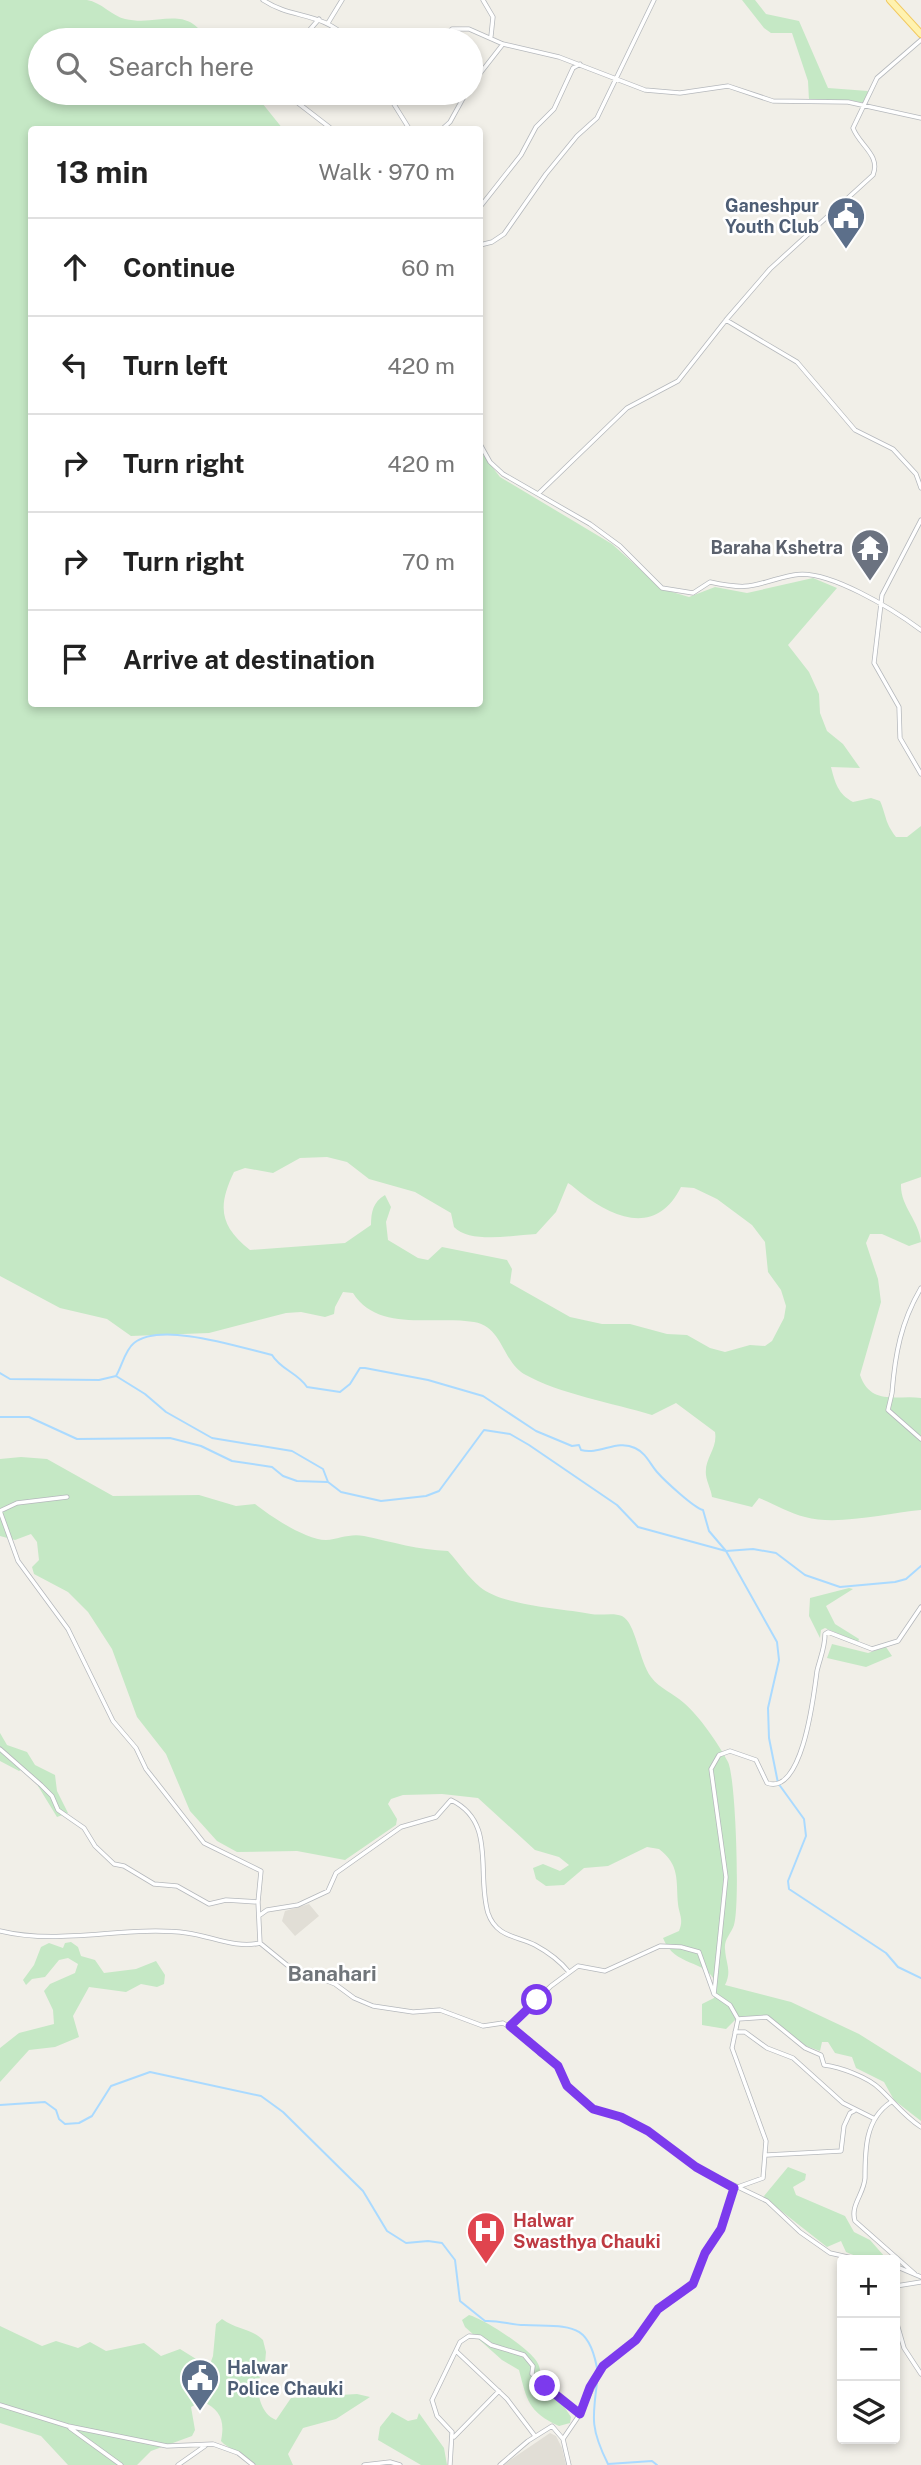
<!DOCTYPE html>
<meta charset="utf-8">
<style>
:root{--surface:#fff;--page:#f6f6f6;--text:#222;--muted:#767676;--line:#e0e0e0}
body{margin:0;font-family:"Public Sans",sans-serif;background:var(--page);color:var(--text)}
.controls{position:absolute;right:21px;bottom:21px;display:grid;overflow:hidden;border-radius:7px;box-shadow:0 4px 10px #0003}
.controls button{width:63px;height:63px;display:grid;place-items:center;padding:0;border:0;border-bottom:2px solid var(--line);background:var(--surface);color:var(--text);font:35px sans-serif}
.stop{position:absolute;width:21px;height:21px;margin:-16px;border:5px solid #7c3aed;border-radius:50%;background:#fff}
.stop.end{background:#7c3aed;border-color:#fff;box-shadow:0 2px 7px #0008}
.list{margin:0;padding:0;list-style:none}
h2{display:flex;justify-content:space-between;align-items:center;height:91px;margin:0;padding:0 28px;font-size:30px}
h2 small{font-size:23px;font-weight:400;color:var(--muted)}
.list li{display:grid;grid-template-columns:46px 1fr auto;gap:21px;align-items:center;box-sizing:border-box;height:98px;padding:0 28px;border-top:2px solid var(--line)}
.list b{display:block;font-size:26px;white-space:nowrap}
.list em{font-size:23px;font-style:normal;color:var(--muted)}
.icon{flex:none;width:38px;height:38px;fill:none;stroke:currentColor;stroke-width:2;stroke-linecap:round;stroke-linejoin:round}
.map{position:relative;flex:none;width:921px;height:2465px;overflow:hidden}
.search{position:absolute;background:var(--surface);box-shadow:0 4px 10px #0003;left:28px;top:28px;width:455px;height:77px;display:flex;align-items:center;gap:18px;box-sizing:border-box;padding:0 24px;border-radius:38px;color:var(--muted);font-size:26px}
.panel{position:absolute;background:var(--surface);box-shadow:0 4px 10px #0003;left:28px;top:126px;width:455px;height:581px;border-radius:7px}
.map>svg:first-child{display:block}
.education{fill:#e1ded6}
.green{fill:#c5e8c5;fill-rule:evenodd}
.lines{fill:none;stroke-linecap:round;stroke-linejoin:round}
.stream{stroke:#aadaff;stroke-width:2}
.street-casing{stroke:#b5b8bc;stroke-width:5}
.primary-casing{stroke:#f2c960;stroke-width:8}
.street{stroke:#fff;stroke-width:3.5}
.primary{stroke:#fff2af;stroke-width:6}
.route{stroke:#7c3aed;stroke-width:9}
.labels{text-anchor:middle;stroke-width:5;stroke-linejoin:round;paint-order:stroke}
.service-label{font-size:18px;font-weight:bold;fill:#4e5e75;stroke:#fff;text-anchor:end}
.worship-label{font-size:18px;font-weight:bold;fill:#5b616d;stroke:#fff;text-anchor:end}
.health-label{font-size:18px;font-weight:bold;fill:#be3a42;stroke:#fff;text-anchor:start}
.quarter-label{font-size:21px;font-weight:bold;fill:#70757a;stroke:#fff}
</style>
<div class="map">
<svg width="921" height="2465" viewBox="0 0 921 2465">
<rect width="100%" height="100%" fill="#f1efe8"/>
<path class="education" d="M309,1904l10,12 -24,20 -13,-15 3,-10z
M550,2433l6,3 6,12 4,17h-63z"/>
<path class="green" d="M0,0c28,0 59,0 87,0 14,2 25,16 38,19 34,8 61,-16 82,21h-167v53h214l29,36 -251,1v574h448v-253l20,26 112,67 50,45 27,8 26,-10 32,6 66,-15 24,10 -49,57 21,27 10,22 1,19 7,18 16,13 17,24 -29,-1c4,16 7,27 22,35l18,-4 9,3c7,16 4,20 16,36h11l14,-11v351l-20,7c-1,22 18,36 20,58l-12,4 -27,-12h-12l-4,9 12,36 3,23 -21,73c11,32 39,19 61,23v112c-34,3 -83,16 -116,7 -16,-4 -31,-13 -46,-19l-7,9 -40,-10c-1,-8 -5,-14 -6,-22 -2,-17 12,-26 9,-43l-39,-29 -24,12c-39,-12 -93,-21 -128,-41 -22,-13 -21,-47 -50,-52 -39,-7 -96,11 -121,-29l-10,-1 -8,15 -1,7 -9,3 -24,-5 -15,1 -77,20 -78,3 -24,-17 -47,-11 -60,-32zM327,1157l20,5 22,17 46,13 36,21 3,14c16,17 60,8 82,7l20,-22 12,-29c5,3 8,6 13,10 35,27 76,42 100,-6l13,1 23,11 35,26 13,17 3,30 13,18 5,16 -2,12 -12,23 -7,5 -15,-1 -25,7 -15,-4 -23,-13 -20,-1 -37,-10h-28l-32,-7 -60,-34 2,-14 -5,-9 -65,-13 -14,13 -10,-2 -30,-18 -2,-18 5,-15 -6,-12c-12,7 -14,17 -14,30l-26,18 -95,7c-30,-24 -33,-43 -16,-78l11,-4 28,5 27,-15z
M742,0h13l11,14 33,7 29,67 40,3 -4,12 -15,-3h-40l-1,-19 -16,-48h-21l-7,-5z
M21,1457l26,2 66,37 86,-1 37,11 19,-2c15,12 51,36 71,36 13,-1 24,-7 38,-4 28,6 55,14 84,15 11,12 20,26 32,36 23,19 80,21 111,27 10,2 22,-2 31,2 14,7 17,45 29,61 9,12 22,16 33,26 16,14 34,40 44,59 8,16 12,146 6,163 -3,9 -10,14 -9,24 1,15 7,22 0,36l66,17 68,32 62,39v48l-27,-21 -10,-18 -28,-14 -4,-11 -17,-4 -7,-11h-6l-2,9 -14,-5 -39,-29 -31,2 -10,10 -24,-4v-21l12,-6 2,-15c-11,-25 -41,-15 -53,-45l16,-7c5,-12 0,-17 -1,-27 -2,-24 2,-39 -19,-55l-12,-2 -39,19 -24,2 -20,17 -18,1 -10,-7 -3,-11 10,-4 17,7 9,-6 -10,-8 -24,-7 -57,-52 -36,-4 -39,1 -12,4 -3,5 9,15 -1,6 -51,35 -48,-9 -60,1 -20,-11 -27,-30 -24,-57 -29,-37 -25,-68 -24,-37 -20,-20 -34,-18 -2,-7 7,-7 -2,-18 -6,-8 -16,6 -15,-4v-77z
M849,1588l4,1 -27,17 9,18 24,15 -1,3 -33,-14 -4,2 -1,8 -11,-22 1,-18z
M832,1644l36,9 18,-6 6,9 -26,11 -39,-9z
M0,1733l7,12 20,7 8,13 20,10 2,16 11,22 -11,4 -19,-31 1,-5 -15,-13 -5,3 -19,-10z
M71,1942l7,5 3,9 14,4 9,13 32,-4 20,-8 9,14 -1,9 -7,3 -16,-3 -15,8 -37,-5 -16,29 6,21 -24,10 -26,3 -29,32v-34l19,-15 35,-9 -1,-14 -9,-19 6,-7 25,-11 3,-9 -10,-6 -9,2 -14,17 -13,2 -6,6 -3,-5 11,-15 7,-18 8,-4 14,5 2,-5z
M788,2167l18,7 -1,6 -12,7 3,8 49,21 9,16 16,8 15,17c-10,5 -29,0 -39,-5l-5,-11 -14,6 -61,-48 -2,-3z
M469,2315c15,4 66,36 70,51 3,8 -2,14 -1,22l21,11 12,18 -1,6 -11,3c-31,-14 -32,-26 -40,-56l-17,-10 -37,-33 -3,-7z
M222,2319c15,11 29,9 41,21l3,12 -2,22 -9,8c5,15 5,31 21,38l15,-22 66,-4 13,3 -34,22 -33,9 -15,26 5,11h-37l-32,-21 -3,-3c4,-20 0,-31 -19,-40l-11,6 4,23 -3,6 -41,15 -14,14h-69l-27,-29 -41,-13v-97l42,20 14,-5 22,7 12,-6 16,9 38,-8 17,13 19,-7 29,18 4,-11 3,-32z
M392,2412l16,9 9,-2 2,-6 25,35 3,17h-26l-43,-25 2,-13z"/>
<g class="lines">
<path class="stream" d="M0,1373l10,6 89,1 17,-4 29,18 21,18 46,26 80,13 31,18 5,13 13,10 40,9 45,-5 13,-5 45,-61 26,4 19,11 88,60 21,22 88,24 51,91 2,18 -11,48 1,30 9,45 26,36 2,17 -18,45 1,8 97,64 12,14 23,11
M116,1376c6,-10 9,-26 18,-33 27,-22 108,5 138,12 9,15 25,17 35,32l33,5 10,-8 10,-16h5l63,12 55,16 53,35 36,15 7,-1 2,5c19,5 36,-11 54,-2 11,5 15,16 22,24 7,8 37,36 46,38l6,21 17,20 27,-2 23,4 29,22 35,12 55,-5 11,-3 15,-13
M0,1417h29l48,22 93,-1 31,8 31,15 40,6 11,9 14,5 30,1
M0,2105l45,-3 11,8 3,9 6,5 14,-1 13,-7 19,-30 39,-14 111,24 22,16 80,79 24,40 19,12 22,-2 14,2 13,17 5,41 25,20c14,-1 26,4 39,4 46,2 66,-5 74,49
M597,2383c-5,36 -6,47 11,81l44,-3 5,4"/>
<g class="street-casing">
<path id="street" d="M263,0c30,20 56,10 87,40
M483,0l10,17 -2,19
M328,23l14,-23
M349,37l17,-2 18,5
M301,40l18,-21
M441,40l11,-11h17l34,15 56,13 86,33 35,3 48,-7 45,15 75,1 73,16
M471,85l32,-41
M285,93l48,37
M387,93l23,37
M441,130l9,-8 16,-29
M480,207l41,-52 15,-28 18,-18 19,-41 7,-4
M480,245l12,-3 12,-8 42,-60 31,-38 20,-18 57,-118
M726,320l44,-51 103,-94c8,-20 -14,-30 -20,-47l24,-50 44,-38
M480,444l10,18 13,12 87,50 30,22 42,42 31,5 17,-11c46,10 43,1 84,-7 33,-7 100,35 127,55
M539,493l88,-85 51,-27 48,-61 71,42 58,68 38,19 23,25 5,14
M921,520l-39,75 -8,68 25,44 1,31 21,36
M921,1288c-20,34 -26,66 -29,105l-4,17 33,29
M0,1511l18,50 50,68 45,92 23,27 10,21 58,74 57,28 -3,31 2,41
M0,1511l17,-8 50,-6
M0,1749l41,36 11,11 6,14 26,18 11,18 19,18 10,2 30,18 23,2 32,18 17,-4 32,2
M260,1915l7,-5 31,-5 30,-14 8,-18 65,-46 35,-10 15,-17c46,22 25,73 37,113 8,24 29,23 47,32 13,7 25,16 34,27
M0,1931c61,15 127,-6 187,2 24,3 49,16 73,10l27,22 48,19 19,14 19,8 40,6 27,-2 43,16 20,-3 27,17 10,14 18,12 14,26 21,17 28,8 27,14 48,36 71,34 33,31 30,21 31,7
M714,1994l12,-117 -15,-108 8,-14 11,-4 26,9 11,23c36,13 47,-90 50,-112 3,-13 8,-23 8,-37l3,-2 44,17 26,-8 23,-34
M510,2026l41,-40 27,-20 27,5 55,-25 21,1 18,5 15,42 16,11 8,14 29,-2 38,31 16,7 3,10c16,2 44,12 56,24 14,13 24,27 41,38
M735,2032h10l22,16 26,10 50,45 32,16
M891,2102c-26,17 -26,48 -26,76 -1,16 -15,27 -10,43l60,53
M767,2155l74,-4 3,-25 6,-13 4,-2
M895,2266l26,11
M895,2293l1,-7 25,-4
M895,2317l9,31 17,26
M456,2351l51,48 28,37
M0,2405l68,21 99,20 46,-2 25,9 15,12
M70,2428l51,37
M454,2437l45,-46
M563,2439l6,26
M178,2465l27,-19
M364,2465l26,-3 10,3
M450,2465l2,-33 -15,-16 -5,-16 28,-58 9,-6 11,1 11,8 33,10 9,11 -1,8c14,13 32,30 47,40
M500,2465l28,-24 24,-15 11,13 17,-25 23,-48 33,-26 22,-31 35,-25 12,-31 16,-24 14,-41 28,-10 3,-37 -34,-93 6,-29"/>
</g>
<g class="primary-casing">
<path id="primary" d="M890,0l31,34"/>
</g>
<use href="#street" class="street"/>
<use href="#primary" class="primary"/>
</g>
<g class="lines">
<path class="route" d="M537,2000l-27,26 48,40 9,20 26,23 28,8 27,14 48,36 38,21 -13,41 -16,24 -12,31 -35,25 -22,31 -33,26 -13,21 -10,27 -35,-28"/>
</g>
<defs>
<g id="civic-pin" transform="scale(2.0125)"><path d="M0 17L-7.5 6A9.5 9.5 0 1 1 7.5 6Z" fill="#5c6f8a" stroke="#fff"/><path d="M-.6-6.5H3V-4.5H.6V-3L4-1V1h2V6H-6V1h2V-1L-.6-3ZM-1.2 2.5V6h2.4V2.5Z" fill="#fff"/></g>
<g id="temple-pin" transform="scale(2.0125)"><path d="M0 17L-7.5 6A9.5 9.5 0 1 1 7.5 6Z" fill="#6b7280" stroke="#fff"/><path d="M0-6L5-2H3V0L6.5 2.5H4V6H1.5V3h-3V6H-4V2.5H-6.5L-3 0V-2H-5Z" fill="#fff"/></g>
<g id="hospital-pin" transform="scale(2.0125)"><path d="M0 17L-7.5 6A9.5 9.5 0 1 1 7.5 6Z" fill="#e0444e" stroke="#fff"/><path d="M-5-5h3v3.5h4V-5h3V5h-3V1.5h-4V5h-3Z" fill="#fff"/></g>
</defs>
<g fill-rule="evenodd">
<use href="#civic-pin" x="846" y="216"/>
<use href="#temple-pin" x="870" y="548"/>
<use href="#hospital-pin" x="486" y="2231"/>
<use href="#civic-pin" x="200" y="2378"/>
</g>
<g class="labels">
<g class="service-label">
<text x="819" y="212">Ganeshpur<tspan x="819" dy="21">Youth Club</tspan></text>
<text x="227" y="2374" text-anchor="start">Halwar<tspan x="227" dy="21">Police Chauki</tspan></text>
</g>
<g class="worship-label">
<text x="843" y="554">Baraha Kshetra</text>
</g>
<g class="health-label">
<text x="513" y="2227">Halwar<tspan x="513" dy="21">Swasthya Chauki</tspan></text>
</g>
<g class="quarter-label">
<text x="332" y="1981">Banahari</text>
</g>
</g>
</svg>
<div class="controls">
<button>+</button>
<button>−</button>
<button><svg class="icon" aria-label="layers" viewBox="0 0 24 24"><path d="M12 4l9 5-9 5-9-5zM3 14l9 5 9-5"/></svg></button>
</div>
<div class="stop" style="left:537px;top:2000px"></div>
<div class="stop end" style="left:545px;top:2386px"></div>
<div class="search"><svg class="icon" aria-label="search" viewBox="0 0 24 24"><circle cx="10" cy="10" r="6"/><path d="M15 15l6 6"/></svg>Search here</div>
<section class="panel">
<h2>13 min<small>Walk · 970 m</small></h2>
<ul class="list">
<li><svg class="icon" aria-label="ahead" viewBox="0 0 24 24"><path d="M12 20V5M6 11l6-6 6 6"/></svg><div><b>Continue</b></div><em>60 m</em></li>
<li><svg class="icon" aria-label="left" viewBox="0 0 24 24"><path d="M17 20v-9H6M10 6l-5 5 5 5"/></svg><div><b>Turn left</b></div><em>420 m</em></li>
<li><svg class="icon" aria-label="right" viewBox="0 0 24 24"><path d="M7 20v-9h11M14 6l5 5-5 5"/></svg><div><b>Turn right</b></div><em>420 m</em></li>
<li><svg class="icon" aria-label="right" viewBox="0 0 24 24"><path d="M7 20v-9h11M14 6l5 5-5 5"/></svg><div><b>Turn right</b></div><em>70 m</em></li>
<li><svg class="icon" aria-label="arrive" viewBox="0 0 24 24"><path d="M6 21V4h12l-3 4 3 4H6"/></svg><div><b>Arrive at destination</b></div></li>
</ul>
</section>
</div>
